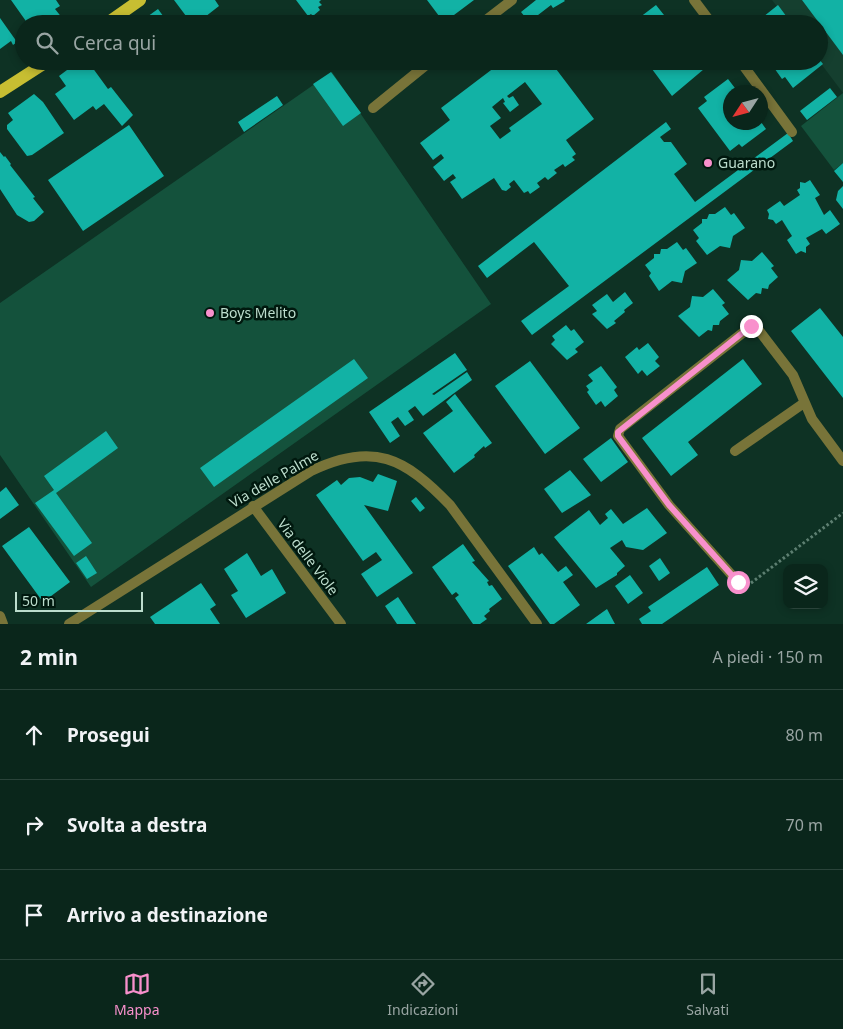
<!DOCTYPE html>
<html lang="it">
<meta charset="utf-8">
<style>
:root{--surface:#0a261b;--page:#183228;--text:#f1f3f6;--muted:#99a5a3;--line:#2a433a;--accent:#f890cc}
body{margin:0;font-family:"Noto Sans",sans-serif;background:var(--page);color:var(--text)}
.controls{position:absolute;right:15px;bottom:15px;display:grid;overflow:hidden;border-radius:10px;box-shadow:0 2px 8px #0003}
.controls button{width:45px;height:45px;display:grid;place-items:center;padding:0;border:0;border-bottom:1px solid var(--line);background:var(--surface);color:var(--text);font:25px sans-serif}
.compass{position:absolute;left:723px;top:85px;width:45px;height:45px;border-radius:50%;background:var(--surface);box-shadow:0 2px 8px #0003;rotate:234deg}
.scale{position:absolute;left:15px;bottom:12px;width:128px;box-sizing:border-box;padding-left:5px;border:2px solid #bcddcd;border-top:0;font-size:14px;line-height:18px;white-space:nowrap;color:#bcddcd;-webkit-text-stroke:4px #00180e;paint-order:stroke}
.stop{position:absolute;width:15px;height:15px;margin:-11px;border:4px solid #f890cc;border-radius:50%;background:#fff}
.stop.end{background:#f890cc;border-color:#fff;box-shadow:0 1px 5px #0008}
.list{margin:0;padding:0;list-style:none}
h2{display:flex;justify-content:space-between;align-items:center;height:65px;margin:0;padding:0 20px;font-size:21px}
h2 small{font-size:16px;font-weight:400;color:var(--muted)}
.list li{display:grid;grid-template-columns:32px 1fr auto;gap:15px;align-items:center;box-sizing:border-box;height:90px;padding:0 20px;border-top:1px solid var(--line)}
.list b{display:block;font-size:19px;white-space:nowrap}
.list em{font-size:16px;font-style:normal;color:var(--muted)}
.icon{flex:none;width:28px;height:28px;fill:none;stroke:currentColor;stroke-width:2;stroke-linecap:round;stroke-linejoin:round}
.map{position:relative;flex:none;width:843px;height:624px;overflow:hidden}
.search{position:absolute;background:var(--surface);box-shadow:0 2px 8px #0003;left:15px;right:15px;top:15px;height:55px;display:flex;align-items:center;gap:12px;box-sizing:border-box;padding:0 18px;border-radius:28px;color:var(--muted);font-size:19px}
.sheet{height:335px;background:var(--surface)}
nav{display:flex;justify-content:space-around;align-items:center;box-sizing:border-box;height:70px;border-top:1px solid var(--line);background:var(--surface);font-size:14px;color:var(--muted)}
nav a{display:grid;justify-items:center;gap:2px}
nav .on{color:var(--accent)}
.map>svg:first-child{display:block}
.built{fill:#153f2f}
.green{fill:#14523c}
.building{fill:#12b2a5;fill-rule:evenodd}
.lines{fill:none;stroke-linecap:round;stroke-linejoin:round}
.path{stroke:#5d7f71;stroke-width:3;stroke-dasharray:2.5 2.5;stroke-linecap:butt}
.service{stroke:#787439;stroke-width:10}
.minor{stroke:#787439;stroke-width:10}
.tertiary{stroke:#787439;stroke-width:10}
.primary{stroke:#c7be32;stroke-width:12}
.route{stroke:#f890cc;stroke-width:6}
.poi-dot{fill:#f890cc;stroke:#00180e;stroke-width:2}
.labels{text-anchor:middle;stroke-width:5;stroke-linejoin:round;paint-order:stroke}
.poi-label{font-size:14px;fill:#bcddcd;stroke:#00180e;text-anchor:start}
.street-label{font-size:14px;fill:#bcddcd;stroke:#00180e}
</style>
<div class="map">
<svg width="843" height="624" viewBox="0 0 843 624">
<rect width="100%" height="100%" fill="#0e3224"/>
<path class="built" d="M772,0h71v93l-24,-32v-37h-29z"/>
<path class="green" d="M332,72l159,232 -400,283 -91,-132v-152z
M843,93v70l-9,7 -33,-44z"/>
<path class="building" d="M11,0h45l4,6 -5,3 8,10 -6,5h-29z
M174,0h41l4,6 -23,18h-4z
M296,0h25l-2,2 3,3 -4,2 2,3 -7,6 -2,-2 -3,2z
M427,0h47l-20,15 7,9h-16z
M536,0h28l1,1 -12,7 -2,-3 -22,17 -8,-10z
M802,0h41v55z
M656,5l8,10 -9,9h-24z
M778,5l14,19h-38z
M158,9l11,15h-32z
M0,18l17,24 -4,3 -2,-4 -11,8z
M819,59l4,5 -30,24 -8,-11 -3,2 -10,-14 2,-2 -1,-2h46z
M79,61h7l4,7 2,-1 16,22 3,-2 22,28 -11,11 -18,-22 -8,6 -3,-4 -19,14 -19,-26 11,-8 -7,-10z
M150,61h18l-12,9z
M503,61h47l44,58 -28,21 10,14 -4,3 3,3 -10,7 -2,-3 -9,6 3,3 -9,7 -3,-3 -8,6 3,4 -10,7 -2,-3 -4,2 -10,-13 -5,4 2,3 -5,4 -4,-1 -8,-12 -32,21 -12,-17 6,-4 -3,-4 -9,7 -11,-14 11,-9 -3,-4 -8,6 -13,-17 30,-23 -9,-12zM525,82l17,22 -33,24 2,3 -11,8 -10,-13 11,-8 -9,-11 11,-9 2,4 -2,1 7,9 9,-7 -6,-9 -4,2 -2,-2z
M646,61h62l2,3 -38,32z
M331,72l30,41 -18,13 -30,-42z
M728,79l10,13h-8v30h31l5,7 -24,18 -3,-3 -9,7 -32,-43 9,-7 -3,-4z
M830,88l7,9 -30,23 -7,-9z
M34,94l9,8 21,31 -32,22 -5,1 -20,-27v-4l6,-5 -5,-7z
M277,96l6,9 -39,27 -6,-10z
M666,122l5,7 -11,8 4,5h7l16,22 -13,10 21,28 93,-69 5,8 -261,194 -11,-14 48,-35 -35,-44 -47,36 -9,-12z
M129,125l35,51 -81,55 -35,-51z
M0,152l4,5 1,-1 6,8 -1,1 25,32 -2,1 11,14 -10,9 -5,1 -12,-7 -17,-26z
M843,163v19l-9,-11z
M810,180l10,15 -5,3 9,17 6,-5 10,14 -14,10 -4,-5 -16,9 4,6 -4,3v6l-5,-2 -5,3 -9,-14 5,-4 -10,-16 -6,4 -3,-4 -5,-1 1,-5 -2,-4 13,-9 4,5 16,-11 -3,-5 3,-2v-6l5,1z
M843,186v23l-7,-9 2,-9z
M725,207l6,8 3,-2 11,15 -12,8 -3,12 -10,-2 -13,9 -11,-14 3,-3 -6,-8 9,-7v-4h5l2,-5h6z
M677,242l6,8 3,-2 11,15 -12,8 -3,12 -10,-2 -13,10 -10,-15 2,-3 -6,-8 9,-7v-4h6l1,-5h6z
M762,252l12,14 -3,2 7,9 -9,8 -1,4 -6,-1 -1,6 -5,-1 -8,7 -21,-20 12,-10 2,-10 11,1z
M713,289l12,14 -3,2 7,9 -9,7 -1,4h-6l-1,6 -4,-1 -9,7 -21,-21 12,-9 2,-11 11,1z
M625,292l8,11 -9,7 1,2 -11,9 2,2 -9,6 -15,-15 5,-3 -5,-6 15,-11 6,8z
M820,308l23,29v61l-52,-67z
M566,325l5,6 3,-2 10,13 -9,7 3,3 -11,8 -16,-16 4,-4 -3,-4z
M648,343l11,14 -4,4 5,5 -13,10 -5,-6 -4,4 -13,-17 12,-10 2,3z
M455,353l12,17 -35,24 2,1 33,-23 5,8 -49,36 -8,-10 -7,5 6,9 -9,6 -7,-9 -7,5 9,14 -10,7 -21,-31z
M354,359l14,19 -154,109 -14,-19z
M743,359l19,25 -74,58 10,13 -27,21 -29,-38z
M530,361l50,67 -35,26 -50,-68z
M601,366l16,21 -3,3 4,6 -13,11 -4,-6 -5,4 -9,-13 2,-2 -3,-4 7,-5 -5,-6z
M455,394l37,49 -7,5 -1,-2 -10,9 1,2 -21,16 -31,-40 30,-22 -7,-9z
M106,431l12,17 -62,45 36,50 -18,13 -39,-53 19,-13 -10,-14z
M611,438l17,24 -27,20 -18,-23z
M570,470l21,25 -29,18 -18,-24z
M378,474l19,7 -9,30 -24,-6 49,68 -36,24 -16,-23 21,-14 -6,-8 -13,9 -47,-66 21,-15 4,5 8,-7 11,-1 13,5z
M6,487l13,18 -19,14v-27z
M416,497l9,11 -5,4 -9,-11z
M647,508l20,25 -24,17 -17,-3 -4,-7 -12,8 15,18 -8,7v2l-21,13 -42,-51 35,-27 11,15 8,-7 -3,-4 6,-5 12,15z
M29,527l41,55 -27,20 -41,-56z
M463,544l12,17 -3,1 17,19 -2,1 2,4 3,-1 10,14 -13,10 1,2 -6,5 3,3 -7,5h-7l-18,-26 4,-3 -3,-3 -4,3 -20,-28z
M534,547l5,8 3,-2 16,19 8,-6 7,9 -10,7 17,23 -26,19h-4l-42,-58z
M247,553l14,23 11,-7 14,24 -40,25 -15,-23 7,-4 -14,-22z
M86,556l11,17 -10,6 -11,-16z
M660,558l10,15 -11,8 -10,-15z
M707,567l12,18 -57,39h-20l-3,-5 12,-8 -3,-4z
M630,575l13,18 -15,11 -13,-18z
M201,583l15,22 -6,4 10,15h-65l-5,-7z
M398,597l18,27h-19l-12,-18z
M607,609l8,15h-29z"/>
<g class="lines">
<path class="path" d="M751,583l92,-70"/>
<path class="service" d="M735,451l69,-48
M738,582l-69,-77 -51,-69 2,-7 134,-105 39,51 19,44 31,42"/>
<path class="minor" d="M694,0l18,24
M481,24l31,-24
M740,61l52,71
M373,108l58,-47
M253,506l88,118
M69,624l242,-153c62,-30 94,-13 139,34l87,119"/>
<path class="tertiary" d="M0,616l3,8"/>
<path class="primary" d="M106,24l34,-24
M0,92l48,-31"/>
</g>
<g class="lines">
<path class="route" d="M738,582l-69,-77 -51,-69v-4l133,-106"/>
</g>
<g class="poi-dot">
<circle cx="708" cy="163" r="5"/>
<circle cx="210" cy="313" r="5"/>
</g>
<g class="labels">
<g class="poi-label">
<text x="718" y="168">Guarano</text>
<text x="220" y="318">Boys Melito</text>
</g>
<g class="street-label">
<text transform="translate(274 479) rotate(-30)" y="5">Via delle Palme</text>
<text transform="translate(308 557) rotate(53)" y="5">Via delle Viole</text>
</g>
</g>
</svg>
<div class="controls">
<button><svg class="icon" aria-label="layers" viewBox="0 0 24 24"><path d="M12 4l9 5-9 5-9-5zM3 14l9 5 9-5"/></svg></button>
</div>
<svg class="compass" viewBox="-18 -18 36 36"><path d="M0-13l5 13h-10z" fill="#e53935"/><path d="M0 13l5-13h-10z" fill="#99a5a3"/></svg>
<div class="scale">50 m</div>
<div class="stop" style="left:738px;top:582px"></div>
<div class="stop end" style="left:751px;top:326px"></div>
<div class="search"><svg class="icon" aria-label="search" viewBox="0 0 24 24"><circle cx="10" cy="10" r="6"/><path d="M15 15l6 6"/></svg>Cerca qui</div>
</div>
<section class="sheet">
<h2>2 min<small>A piedi · 150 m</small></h2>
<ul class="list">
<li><svg class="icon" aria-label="ahead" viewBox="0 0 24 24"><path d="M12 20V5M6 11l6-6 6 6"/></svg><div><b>Prosegui</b></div><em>80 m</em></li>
<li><svg class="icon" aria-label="right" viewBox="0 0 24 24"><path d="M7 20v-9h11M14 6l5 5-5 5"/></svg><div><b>Svolta a destra</b></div><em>70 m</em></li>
<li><svg class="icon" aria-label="arrive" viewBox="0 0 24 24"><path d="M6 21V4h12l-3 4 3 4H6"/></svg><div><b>Arrivo a destinazione</b></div></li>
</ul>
</section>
<nav>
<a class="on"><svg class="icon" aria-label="map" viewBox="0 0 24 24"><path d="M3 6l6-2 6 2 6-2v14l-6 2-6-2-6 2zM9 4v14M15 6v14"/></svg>Mappa</a>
<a><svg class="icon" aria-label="directions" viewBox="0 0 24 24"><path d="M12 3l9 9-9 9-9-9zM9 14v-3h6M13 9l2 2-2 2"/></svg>Indicazioni</a>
<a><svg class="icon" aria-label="saved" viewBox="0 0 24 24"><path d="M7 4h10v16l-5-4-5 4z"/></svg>Salvati</a>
</nav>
